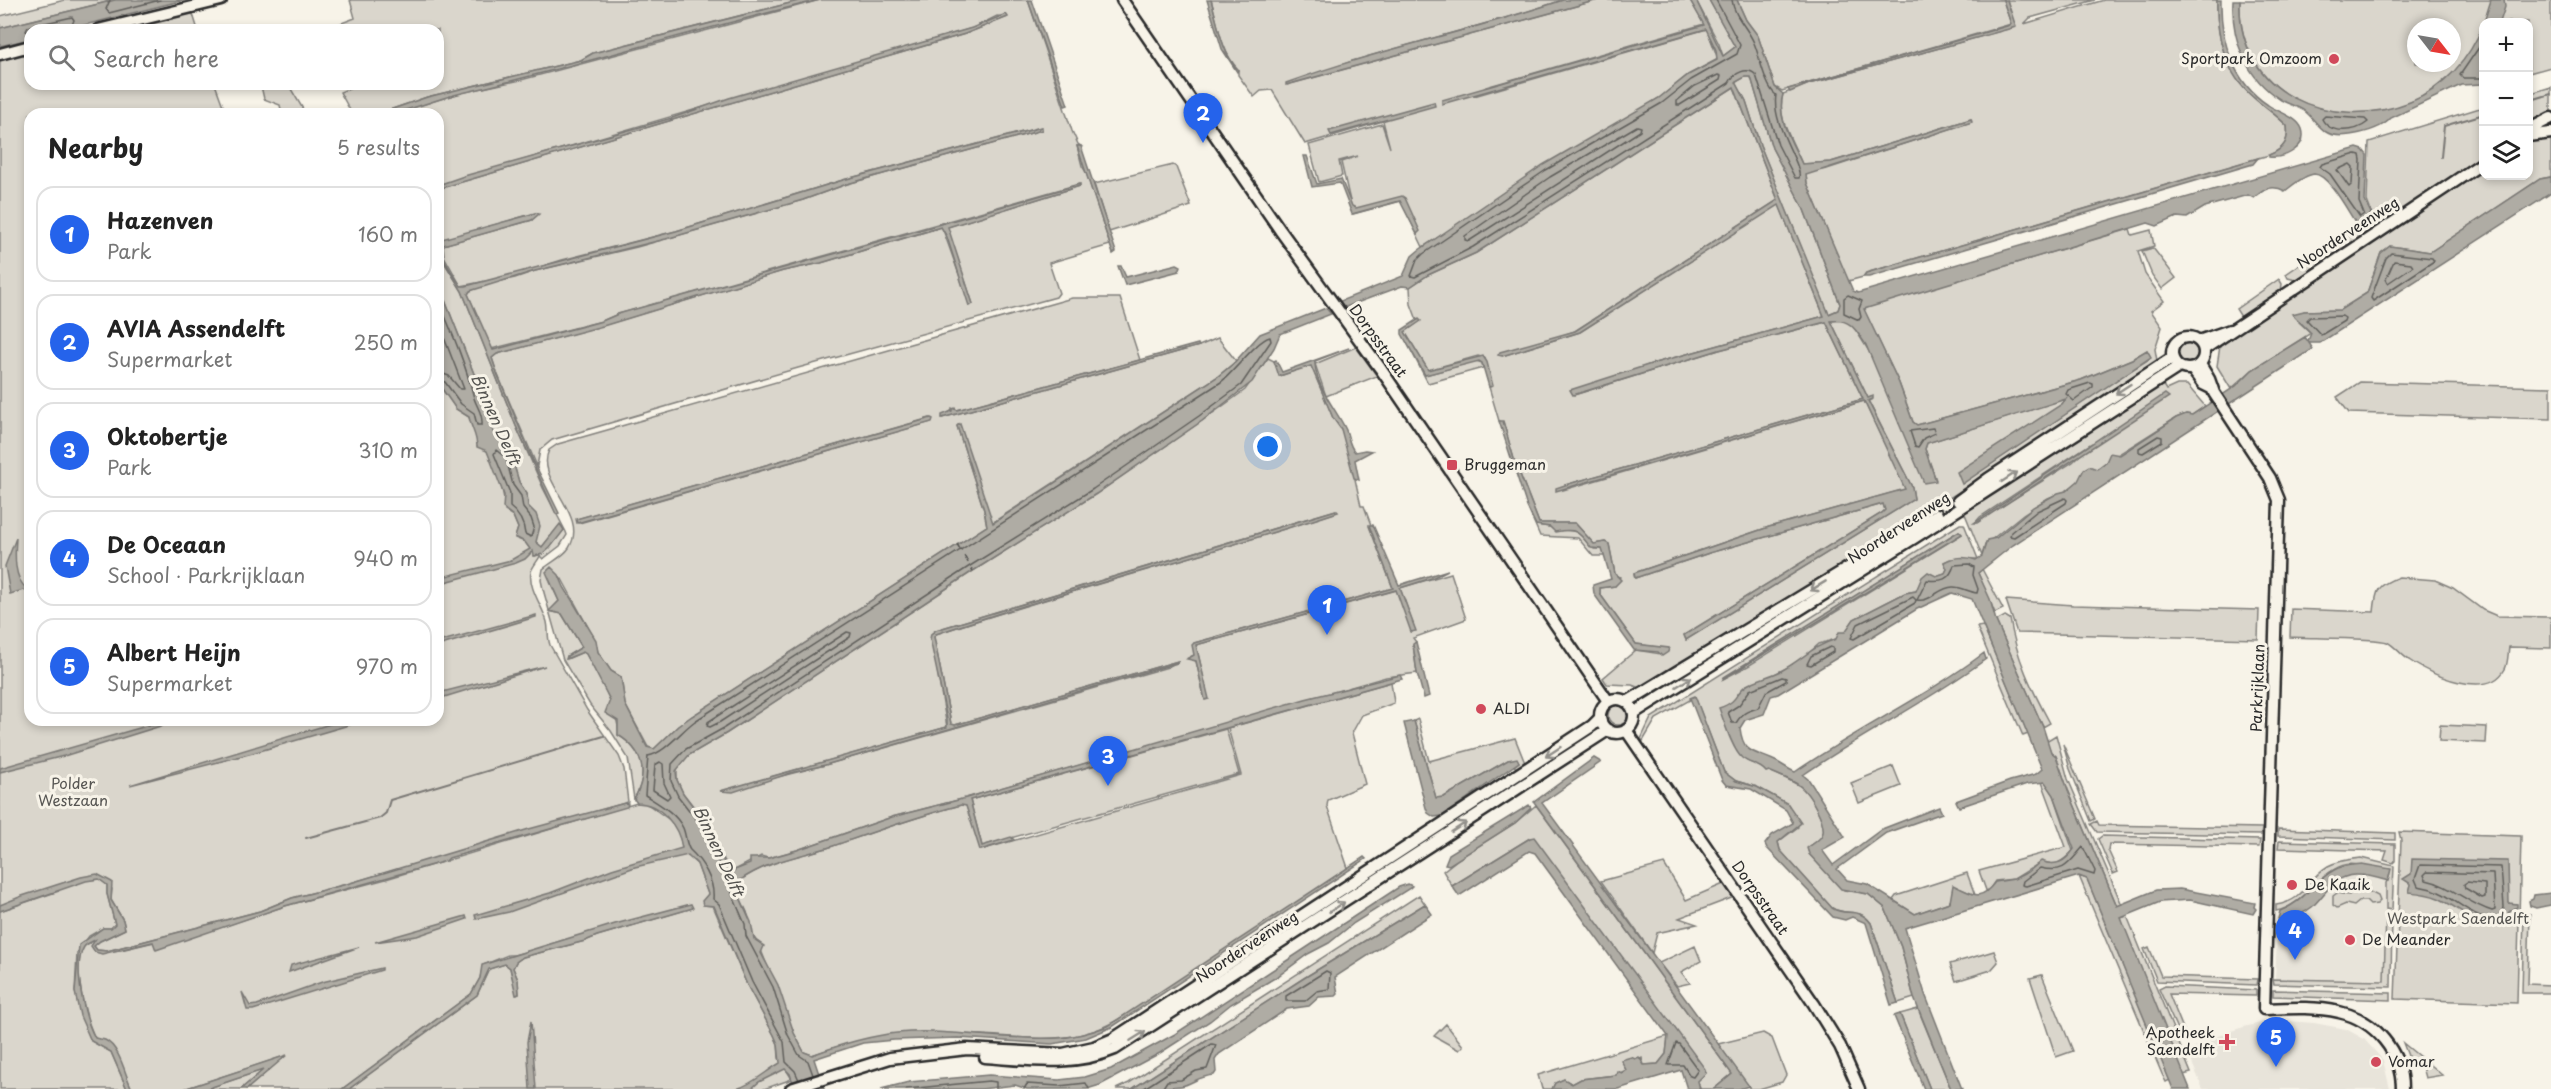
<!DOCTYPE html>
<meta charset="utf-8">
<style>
:root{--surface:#fff;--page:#f6f6f6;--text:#222;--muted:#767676;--line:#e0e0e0;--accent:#2563eb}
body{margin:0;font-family:"Playpen Sans",sans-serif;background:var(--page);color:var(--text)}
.controls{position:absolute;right:18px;top:18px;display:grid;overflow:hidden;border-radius:12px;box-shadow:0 3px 9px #0003}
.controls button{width:54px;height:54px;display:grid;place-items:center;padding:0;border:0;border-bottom:2px solid var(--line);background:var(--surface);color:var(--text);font:30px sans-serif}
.compass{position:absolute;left:2407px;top:18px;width:54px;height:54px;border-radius:50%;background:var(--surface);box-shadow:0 3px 9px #0003;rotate:121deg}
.you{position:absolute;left:1268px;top:447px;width:21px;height:21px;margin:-15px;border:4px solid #fff;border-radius:50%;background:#1a73e8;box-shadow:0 0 0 9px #1a73e833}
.badge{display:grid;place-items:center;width:39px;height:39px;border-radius:50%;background:var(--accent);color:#fff;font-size:20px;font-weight:700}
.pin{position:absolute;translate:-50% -50px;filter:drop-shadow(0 2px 3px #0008)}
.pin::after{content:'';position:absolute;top:32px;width:21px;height:18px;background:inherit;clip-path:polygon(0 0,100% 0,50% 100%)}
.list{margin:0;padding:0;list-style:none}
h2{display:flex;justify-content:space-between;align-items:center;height:78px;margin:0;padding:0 24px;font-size:26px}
h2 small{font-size:20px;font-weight:400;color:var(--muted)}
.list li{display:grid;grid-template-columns:39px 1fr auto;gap:18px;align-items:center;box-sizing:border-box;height:96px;margin:0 12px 12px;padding:0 12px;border:2px solid var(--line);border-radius:18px}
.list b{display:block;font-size:22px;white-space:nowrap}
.list p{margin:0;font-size:20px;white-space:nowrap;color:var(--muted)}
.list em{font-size:20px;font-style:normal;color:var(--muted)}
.icon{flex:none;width:33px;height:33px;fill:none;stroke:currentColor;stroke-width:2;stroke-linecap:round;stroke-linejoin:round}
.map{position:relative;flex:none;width:2551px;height:1089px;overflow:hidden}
.search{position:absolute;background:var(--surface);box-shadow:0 3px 9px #0003;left:24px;top:24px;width:420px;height:66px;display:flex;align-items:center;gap:15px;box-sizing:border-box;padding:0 21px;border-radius:18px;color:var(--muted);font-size:22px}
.panel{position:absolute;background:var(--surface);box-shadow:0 3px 9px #0003;left:24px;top:108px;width:420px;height:618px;border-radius:18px}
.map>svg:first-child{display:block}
.built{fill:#e8e4da}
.green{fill:#dad6cc;stroke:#82807c;stroke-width:1.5;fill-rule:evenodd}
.water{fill:#afaca4;stroke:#7a7874;stroke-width:1.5;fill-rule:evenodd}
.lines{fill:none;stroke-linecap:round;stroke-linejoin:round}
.shore{stroke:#605f5b;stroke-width:1.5}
.stream{stroke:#7a7874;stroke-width:2}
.ferry{stroke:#53524f;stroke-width:1.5;stroke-dasharray:8 6;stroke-linecap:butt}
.minor-casing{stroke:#2b2b2b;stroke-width:15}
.minor{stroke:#f7f3e8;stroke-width:10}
.oneway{stroke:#918f8a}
.poi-dot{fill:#d1495b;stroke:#f7f3e8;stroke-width:2}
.labels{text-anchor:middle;stroke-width:6;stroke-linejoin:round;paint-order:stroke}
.poi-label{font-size:15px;fill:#2b2b2b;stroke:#f7f3e8;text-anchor:start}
.street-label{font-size:15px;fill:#2b2b2b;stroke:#f7f3e8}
.park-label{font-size:15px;fill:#575653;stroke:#f7f3e8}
.water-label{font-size:16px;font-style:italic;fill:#53524f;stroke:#f7f3e8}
</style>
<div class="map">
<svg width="2551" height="1089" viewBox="0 0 2551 1089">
<rect width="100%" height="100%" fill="#f7f3e8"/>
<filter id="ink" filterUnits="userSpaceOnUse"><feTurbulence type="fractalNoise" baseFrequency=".0167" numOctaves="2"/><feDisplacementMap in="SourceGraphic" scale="12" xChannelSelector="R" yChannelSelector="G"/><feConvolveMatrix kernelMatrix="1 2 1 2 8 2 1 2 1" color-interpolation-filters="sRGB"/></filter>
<g filter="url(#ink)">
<path class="built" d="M2359,874l27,7 -1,100 -110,-2 3,-60 5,3 13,-4 19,-14 17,-20 16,-8z
M2287,1021l27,2 32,6 18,10 19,21 7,29h-187l-16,-38 28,-14 29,-10 20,-5z"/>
<path class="green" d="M65,0h50l-115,28v-12z
M350,0h452l-209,53 -12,7 -154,37 -49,17h-32l5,-2 -11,-20 19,-8h79v-54h-98l-1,-6 16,-6z
M820,0h208l44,131 6,13 3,2h-4l5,20 4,6 24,73 -61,18 10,30 -3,4 -258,71 -246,72 -12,10 -3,16 -40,-93 -5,-15 5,-4 111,-30 175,-53 38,-8 121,-36 28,78 3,-1 -26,-77 133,-41 -1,-2c-153,44 -308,86 -461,130l-16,7 -111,28 -23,-55 2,-3 13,-6 32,-7 20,-7 102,-24 166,-47 44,-16 195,-54 -1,-3 -198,53 -167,51 -114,29 -51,16 -50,10 -17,-30 -1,-11 89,-25 3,-7 -96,28 -1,-52 527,-155 43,-17 -11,-1 -24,12 -535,157v-71h-46l68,-21 61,-13z
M1211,0h352l-40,13 -171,48 -65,24 311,-85h92l14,24 -218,63 -12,9 233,-67 11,30 -30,16 -29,23 -236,149 -22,-46 -48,13 -12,-52 17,-6 -19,5 3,15 -23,6 -10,-37 73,-21 8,24 -7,-27 -78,23 -33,-54 -11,1 -7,6 -16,-22v-6c-17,-17 -20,-46 -27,-69z
M1696,0h13l26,47 -12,9 -4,-12z
M1737,0h266l8,24 -229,67 -7,-4 -17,-51 -12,-16z
M2007,0h88l-65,18 -6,6 80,-24h113c-1,37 9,73 37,98 11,10 23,17 33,28 2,15 -3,23 -18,29l-403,118 -3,4 -15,4 -41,-98 -1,-8 3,-3 18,-3 144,-47v-3l-140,43 -29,2c-9,-23 -26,-45 -19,-70l26,-10 206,-57z
M2240,0h311v67l-22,6 -1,-51h-44l-1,53 -30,-2c-13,11 -26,22 -42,29 -78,34 -175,-9 -171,-102zM2416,27h36v36h-36z
M192,11l6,19h-85z
M30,50v34h185l11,30h-196v606h408v-337l18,26 13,8c3,13 12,22 18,34 9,18 18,40 18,60l8,5 5,12 -3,10 10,4 10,14c14,-4 19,-15 29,-26l-4,-5 -18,22 -6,-5v-27l-8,-9 -1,-12 -8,-12 -8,-27 -20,-27 -4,-17 -6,-12 -3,-15 -34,-86 -6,-5v-41l24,39 54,135 27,62 23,44 1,3 -7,11 -17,13 -3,-3c-2,5 -8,11 -9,16 -3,16 12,35 16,50 2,8 0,15 3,23l37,65 32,46 5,13 4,33 -281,82 -55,14 -32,13 -153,40 -10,-1 -3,-4 6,-5 25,-12 -2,-9 -12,-20 1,-11 -13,-13 -11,4 11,-1 8,6v9l8,30 -4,4h-8l-14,8 -12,17 -2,39 16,49 20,11 16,37h-127v-178l59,-20 -59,15v-849z
M1745,77h6l21,71 31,59 37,97 -2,6 -10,4 -68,-169 -14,-44 -10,-19z
M265,84h23l18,30h-24l-2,-9 -16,-6 -3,-13z
M1734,87l44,113 -203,131 -73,25 78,-24 199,-128 45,112 -173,48 -77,31 145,-45 107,-28 37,77 -298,86 -2,5 301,-89 42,88 -137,38 -135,46 1,5 74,-25 174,-49 2,6 -3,3 -198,122 2,5 228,-141 -2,-12 -44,-87 4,-3 -4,1 -37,-77 13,-1 8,4 20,32 16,38 48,86 -11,-31 2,-6 140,-45 -5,6 49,-21 40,-25 -4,-8 -15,9 -51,21 -164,45 -4,-3 -14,-39 -35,-73 6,-4 260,-77 2,6 19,-5 3,16 -16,5 7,23 19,27 -13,10 11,16 -7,22 2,12 -8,6 1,2 -150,97 -355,224 -13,-5 -25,-1 -4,-6 33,-28 25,4 8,-5 -33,-5 -36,-50v-6l15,-2 5,-9 -5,-3 -6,-30 -4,-2 -11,2 -19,-21h-36l-25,-64 -11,-37 -4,-1 -10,-34 3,-1 -7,-28 -7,-2 -50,14 -23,-38 15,-11 -3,-1 -6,-16 -1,-17 18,-12 48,-22z
M2551,87v28l-23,11v-32z
M2483,107v49l-187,124 -8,-2 -2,-4 70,-48 13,-5 3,-7 -5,-13 2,-59z
M2551,136v41l-11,2 -110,73 -40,-6 -9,7 -14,40 -27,17 -36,1 -5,11 12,11 -59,37 -21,19 -14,-23 3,-20 17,-12 -1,-2 247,-165 1,9h44l1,-37z
M1173,165l3,2 15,39 -82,26 -15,-48z
M2153,248l23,30 -14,11 -10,-14 -10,-24z
M2279,279l3,5 -1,7 -40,26 -5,-8z
M1072,298h48l20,62 -183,50 -2,-2 -13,10 257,-72 19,-8 18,23 -19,16 -225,146 -33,-99 -2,2 27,84 3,16 -295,190 -14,10 -24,23 -6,-2 -23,-43 -4,-27 -10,-6 -13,-19 -3,-12 -33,-61 -12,3 9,19 -9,10 12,3 20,33 -15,9v3l16,-7 3,2c10,19 35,60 32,81 25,15 31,38 16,64l-6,-41 -17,-27 -21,-26 -27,-45 -20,-71 -2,-9 2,-11c8,-7 20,-12 26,-21 21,-34 -35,-67 -20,-98l9,-6zM930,418l1,4 -352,101 -2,-4z
M1405,339l20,36 51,-14 6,2 1,5 -55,15z
M2178 353a10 10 0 1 1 20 0a10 10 0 1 1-20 0Z
M1356,347l21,29 -51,20 -11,-32z
M1268,358l6,3 6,15 31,-11 22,53 8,11 6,14 14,63h3l7,19 -2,1 24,62 -199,55v12l-6,3 8,3 9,39 -2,-25 -7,-30 201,-55 15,42 3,-2 -15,-42 51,-15 15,46 -53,19 3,4 -3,3 4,28 -31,4 -420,121 -74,19 -95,33 -29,8 -7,-2 -26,14h-6l-22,-46 -24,-31 -6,-13v-13l12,-12 38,-22 246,-162 123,-77 106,-73 43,-31zM1336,510l1,2c-133,44 -268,78 -401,122l-2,3 17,87 4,1 223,-64 -10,6 -343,98 -103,26 225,-64 -16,-93 5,-4z
M2161,382l5,8 11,-5h10l18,21 -13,9 -6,-1 -10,4 -70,44 -40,29 -18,7 -25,16 -38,31 -3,11 -19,-47zM2092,443l-19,19 -98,61 5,-6z
M2360,382l191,5v32l-202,-6 -12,-16z
M1529,511l7,14 14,2 5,4c23,-3 24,2 39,18h8l4,7h-13l-15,-18 -38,-2z
M1960,524h4l14,35h-28l-6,3 3,7 -2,4 -9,3 -20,15 -11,2 -51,26 -9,14 -9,6 -17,5 -19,17 -39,20 -14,4 -12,16 -7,4 19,56c6,2 50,22 54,26 9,8 28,38 21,49 -3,5 -10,8 -14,12l1,6 35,36 24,4 17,14 16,39 13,51 -16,5 -27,-80c-13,-17 -25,-6 -39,-15l-52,-58 -2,-8 20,-15 -10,-23 -31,-17 -21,-6 -12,-9 -29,-75 -39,22 -13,22 -2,-2 10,-21zM1959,531l3,3 -214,132 -25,13z
M1982,569l21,40 -8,4 -17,-40z
M2399,577l36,3 18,8 30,22 14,6 54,1v31l-42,-1c-1,6 -1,17 -4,22 -17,32 -76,5 -96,-9 -8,-5 -14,-14 -22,-18 -8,-4 -81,-4 -97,-5l1,-28 83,3c2,-22 3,-27 25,-35z
M2006,600l67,5 186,5 -1,29 -241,-6z
M2005,616l5,3c6,38 22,71 40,104l-7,4 -47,-106z
M1983,626l45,108 -5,2 -46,-109z
M1391,682l3,21 -32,12 -10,18 13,51 -37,16 -1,6 21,62 -208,138c-18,11 -35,23 -57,28 -32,8 -67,3 -100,1 -63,-4 -112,-2 -171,20l-8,-3 -10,-19 -33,-83 -9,-17 -5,-21 -9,-19 1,-12c31,-21 60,-24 94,-35 43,-15 85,-30 128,-41h5l15,45 260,-75 -13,-47z
M1608 715a10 10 0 1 1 20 0a10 10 0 1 1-20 0Z
M1418,719l11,42 86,-23 10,25 -7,6 -4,-3 5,-4 -2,-3 -9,1 -64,37 -8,1 -22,-77z
M2440,725l47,2 -1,16 -47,-2z
M1226,729l13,45 -257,72 -12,-46z
M2056,735l12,44 54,126 -5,1 -49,-116 -12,-34 -5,-4 -5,-11z
M2063,744l32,75 -4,2 -21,-52z
M1893,766l8,20 -42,17 -8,-20z
M2042,782h4l8,13 19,56c-11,11 -17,16 -32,11l-27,17 -19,2 -8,12 -8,-22 87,-24z
M637,803h9l25,18 7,10 6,22 13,11 11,30 -4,11 9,1 34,79 27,50 4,9 1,14 13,21 -28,10h-415l128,-94 12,-26 16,-5 5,4 7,27 2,-1 -1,-14 -5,-12 3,-6 7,-5 62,-16 12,-5 95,-28 -178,47h-6l-25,10 -3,13 -9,16 -129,95h-95l38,-33 -101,33h-52c-10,-20 -14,-42 -37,-51 -9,-18 -24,-74 -11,-92 3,-3 8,-5 12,-7l-2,5 1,8 26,-2 33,-8 2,7 129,-43 101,-27z
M1536,805l196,269 -18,15h-14l-3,-8 9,-8 -176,-235 -78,48 -9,-15 15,-12 57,-36z
M2097,821l2,4 163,3 -1,7 -164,-3 -6,-8z
M2278,829l117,4v7l-117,-4z
M2399,832l122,4 -4,167 -122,-4 6,-159z
M2102,836l158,4 -1,7 -150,-3 -1,6 10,22 -5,2 -15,-35z
M2279,841l116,3v17l-2,2 -9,-3 3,-9 -109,-3z
M2361,858l33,8 -2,44 -6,-1v-26l3,-6c-10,-4 -21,-9 -31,-12 -33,-7 -49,40 -82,46v-6c31,-5 29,-25 52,-39 10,-5 22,-7 33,-8z
M1664,864l22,36 40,-17 8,14 -55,21 18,6 -40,9 -5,20 -51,-72z
M1967,873l8,22 -14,-6 -12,13 -34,12 -22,-14 3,-4z
M2079,876l8,3 83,201 -4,2 -4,-8z
M2358,885h6l6,7 8,4 2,5 -3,3 -7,1 -4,-4h-6l-6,5 -8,-2 -9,4 -4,-3v-9l4,-3 12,2z
M1419,895l6,9 -121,74 -172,111h-16l13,-6z
M2386,913h6l-1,74 -117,-3 -1,-5 111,2z
M2524,914h6l-2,70 23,1v8h-29z
M2127,916l64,157 -8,2 -59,-145 -3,-12z
M1695,946l6,15 -20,11 9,11 -13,3 -18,-23z
M2149,947l12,29 96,3 -1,6 -99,-4 -13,-32z
M1994,951l4,11 -7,8 -35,11 -6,-17z
M2042,975l31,76 -17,6 -26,-79z
M2165,986l91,4v6l-87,-2 17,42 -5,2 -22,-49z
M2273,990l118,3v7l-118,-4z
M1918,1009l33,80h-21l-30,-75z
M1446,1024l17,22 -4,4 -25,-14z
M1763,1033l9,5 14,37 -4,7 -23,7h-9l-32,-45z
M1668,1036l-2,18 -8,10 -14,1 -2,-7 -18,8 2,4 -10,5 -35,4 -9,5 -8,-5 -9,4 -3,6h-10l-4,-14z
M2403,1043l39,32 -17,3 -5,-19 -10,2z
M265,1069l-24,20h-35z"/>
<path class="water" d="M115,0h69l-119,30h-35v9l-30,7v-18z
M802,0h18c-120,28 -238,65 -358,93 -28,6 -56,21 -84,21l49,-17 154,-37 12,-7z
M1028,0h4l36,105 -3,1z
M1207,0h4c7,23 10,52 27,70l-1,2 -15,-23z
M1563,0h35l-312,85v-2c90,-33 185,-52 277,-83z
M1690,0h6l27,56 12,-9 -26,-47h28l9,20 12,16 17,51 8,7c-7,24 9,48 19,70l29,-2 140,-43 1,3 -166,53 1,8 46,108 5,2 499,-145 6,2 4,5 -2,46 6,12 -5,9 -9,3c-9,-13 -28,-51 -43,-51 -10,1 -21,11 -29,17 -13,-7 -21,-2 -31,7l-6,-3 -43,12 -18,11 -10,-1 -20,9 -9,-3 -284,86 35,74 14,39 4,3 164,-45 51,-21 15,-9 4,7 -189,127 -5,-12 105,-68 4,-5 -139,44 -2,6 11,32 -12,2 -58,-138c-10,-15 -16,-27 -35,-24l37,77 5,-2v3l-5,2 44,86 2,12 -228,141 -2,-5 198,-122 3,-3 -2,-6 -174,49 -74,25 -1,-5 135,-46 136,-38 -41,-88 -308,90v-3l9,-3 298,-86 -37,-77 -107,28 -146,45 -3,-5 81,-26 173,-48 -45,-111 -199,127 -78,24 -4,-1 2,-3 75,-21 203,-131 -44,-113 -258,166 -48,22 -18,12 -8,-1 -59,22 -5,-6 65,-26 9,-20 7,-6 124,-85 116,-67 29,-23 29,-15 -1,-10 -10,-21 -264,75v-4l262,-75zM1745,77h6l21,71 31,59 37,97 -2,6 -9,4 -69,-169 -14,-44 -10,-19z
M2003,0h4l9,27 -207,57 -19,8 -2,-3 219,-63 4,-2z
M2217,0h4c-1,40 12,82 47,105 10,7 30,12 34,24 6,18 -17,30 -33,28v-2c15,-6 20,-14 18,-29 -10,-11 -22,-18 -33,-28 -29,-24 -38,-62 -37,-98z
M2233,0h7c-4,94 91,133 170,102 34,-13 60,-44 73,-77v59l-22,1 -70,33c-11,13 -51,23 -65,14 -9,-6 -14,-16 -23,-22 -7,-4 -15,-6 -22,-10 -35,-22 -50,-60 -48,-100z
M2491,0h13l1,7 -5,15h-16z
M1006,14l2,3 -43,17 -527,155v-4l26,-9 208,-58 57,-20 243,-70z
M1434,102l1,4 -104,29 -2,-4z
M1042,127v3l-195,54 -44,16 -137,39 -131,32 -65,20 -2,3 25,56 109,-29 16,-7c154,-43 308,-85 462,-130v2l-132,41 25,77 -4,2 -22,-69 -6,-10 -120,36 -38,8 -180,55 -106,28 -5,4 5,15 36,87 26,53 -3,1 -40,-88 -54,-135 -24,-39v-12l98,-27 3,1 -7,6 -89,25c-3,13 11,30 18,41h5l210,-55 167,-51z
M1077,146h4l35,106 -3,2z
M1304,156h3l10,28 24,-5 11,27 4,2 46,-12 3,2 15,33 -3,3 -17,-33 -48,13 -12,-31 -28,4z
M2258,158l-5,6 -384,113h-6l3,-4z
M2551,177v16l-231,150h-10l-2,-2 3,-8 -19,-19 12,-3 36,-1 27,-17 14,-40 9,-7 40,6 110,-73z
M1177,264l4,2 -2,5 -54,14 -7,-19h3l5,11z
M438,293l6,5 34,86 3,15 7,13 3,16 20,27 8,27 8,12 1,12 8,8 4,12 -4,16 6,5 18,-23 4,6 -14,18 -7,6 -9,2 -1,-5 -8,8 -9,4 -78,21v-6l73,-18 19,-11 -5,-7 -10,-5 3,-9 -5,-12 -10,-8 1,-13 -17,-44 -10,-4c0,-12 -6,-19 -8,-30l-13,-8 -18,-26z
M1326,308l5,6 -51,20 -6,14 -22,34 -50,39 -106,73 -123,77 -246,162 -38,22 -13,16 1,9 6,13 24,32 18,39 7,7 18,-7v-6h19l28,-8 95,-33 74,-19 339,-99 95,-24 2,4 -11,3 -421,118 12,46 29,-9 3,3 -34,10 -14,-44 -5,-1c-43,11 -85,26 -128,41 -34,11 -64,14 -94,35l-1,12 13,29 3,17 10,7 -3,7 17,32 16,48 10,19 8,3c27,-10 55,-19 85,-22 53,-5 108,8 161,5 17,-1 34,-6 50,-12l256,-169 2,2 -254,168 -26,11 -34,6 -94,-6 -64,2 -31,3 -49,16 10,30h-29l-5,-15 -5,-5 -26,13 -8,7h-15c16,-4 30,-18 44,-26l-2,-19 -4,-9 -27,-50 -33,-79 -11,-1 -1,-4 6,-7 -11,-30 -9,-9 -53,12 -126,45 -33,7 -1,-4 75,-22 62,-24 70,-21c-3,-22 -22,-45 -45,-45l-3,-4c15,-26 9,-49 -16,-64v-14l-13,-8 5,-13 -24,-46 -3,-2 -17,7 1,-3 15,-9 -20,-33 -13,-3 10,-10 -13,-29 5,-5 8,8 5,12 32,53 2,12 13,19 10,6 4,27 22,43 7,2 24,-23 14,-10 295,-190 -3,-16 -27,-84 3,-2 33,99 224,-146 16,-13 27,-30z
M1419,319l2,2 -16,11 23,38 55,-14 4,6 6,24 -4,1 -7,-24 -3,-2 -54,14 -23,-41v-4z
M2305,337l8,12 -300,196 -35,28 12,26 6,22 47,106 8,25 5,4 12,34 49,116 39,-16 24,-1 75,14 -1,4 2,2 -3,5 -63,-14 -30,2 -39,16 69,171h-17l-86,-210 -8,-3 -174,52 20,66 37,95h-11l-37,-91 -13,-51 -16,-39 -17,-14 -27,-5 -32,-35 -2,-6c5,-4 12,-7 15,-13 6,-11 -13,-42 -22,-49 -9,-7 -21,-10 -31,-15l-3,1c-6,-8 -17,-8 -24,-14 -10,-9 -18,-37 -23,-50 21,-7 15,-15 28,-23 8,-5 24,-9 34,-14 22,-12 30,-24 55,-32l3,-7h6l9,-13 51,-26 11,-2 6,-14 6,-5 8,4 9,-3 2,-4 -3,-7c9,-5 22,-6 32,-2l6,-4 5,-16 9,-2 37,-31 25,-14 8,-2 12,-10 6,-12 5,-3 8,3 9,-7 4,-9 10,2 56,-37 10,-4 6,1 44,-29 16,-16zM1952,593l20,6 70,170 -6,5 -26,7 -54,20 3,6 68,-23 18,-2 9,13 20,54c-9,13 -18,18 -33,12l-13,11 -14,7 -19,3c-16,21 -22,12 -42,3l-3,17 -35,12 -48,-30 -20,-4 -10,-11 49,-36 56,-20 -3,-6 -57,22 -49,36 -11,-15 23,-13 -36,-57 -6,-5c59,-41 125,-73 183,-116l-2,-6c-60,45 -127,76 -189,119 -8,-3 -14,-9 -22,-12 -19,-9 -30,-6 -33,-32l5,-8 19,-6 7,-18 7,-2 139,-85z
M1198,344l1,2 -257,72v-3l10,-4v-3l5,2z
M1349,348l-34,13v3c2,25 21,45 31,66 3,8 3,16 9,22l10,-2 7,1 -17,9 4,20 -5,-2 -13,-49 -8,-11 -22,-52 -32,10 -5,-15 2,-1 6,12z
M2165,394l4,3 -192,126h-3z
M931,418l2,1 -1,3 -355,101 -1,-4z
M1499,421h4l11,38 25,64h36l19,21 11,-2 4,2 6,30 6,6 -6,6 -15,2v6l36,50 33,4 -1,4 -6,4 -4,-4 -24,-2 -40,-56 -1,-9 18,-6 -9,-30 -11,-1c-13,-17 -14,-20 -36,-16l-5,-5 -14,-2 -9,-18z
M1336,510l2,2c-133,44 -270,77 -402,122l-2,3 17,87 4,1 223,-64 -1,2 -352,102 -34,8 -58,19 -13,-1 227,-64v-8l-17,-80 1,-5 5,-4z
M1369,525h4l26,60 49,-15 -16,8 -32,10 16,43 -5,1 -15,-42 -200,55 13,54 -4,1 -9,-39 -9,-2 7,-4 -2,-10 2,-2 199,-55z
M1959,531l3,3 -239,145 1,-2z
M16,538c-1,16 -3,40 11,51l-17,5 -5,-28z
M536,615v2l-98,29v-4z
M1416,642l13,54 -5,2 -7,-25 -4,-29z
M545,666l-107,33v-6z
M1695,696l29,76 12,9 21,6 31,17 13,19 -23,19 2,8 52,58c14,9 26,-2 39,15l27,80 -7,2 -25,-82 -14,-6 -7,3 -12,-3 -66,-69 -2,-4 7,-9 21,-12 -7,-13 -35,-21 -25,-4 -4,-5 -32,-82z
M167,720h13l-116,36 -64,16v-4z
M343,720h23l-113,33 -123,32z
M1414,721l22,77 8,-1 64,-37 9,-2 2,4 -77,54 -8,1 -6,-4 -2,-5 -22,-85z
M1594,758l7,4 -59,41 207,283 -10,3h-25l18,-15 -198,-272z
M625,803l3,1 -1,3 -178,51 -3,3 -161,45 -129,44 -3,-8 -51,12 -7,-2 -4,-6 4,-6c-4,2 -9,4 -11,7 -12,19 1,73 11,91 3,1 7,1 10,2 15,7 20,35 27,49h-5l-16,-37 -20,-11 -11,-25 -5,-24 4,-47 24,-17h8l4,-4 -8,-30v-9l-8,-6 -13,2 -86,30v-6l22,-9 59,-19 16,-3 15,8 -1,18 12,20 2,9 -25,12 -6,5 3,4 10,1 153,-40 32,-13 55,-14 182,-55z
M1529,805l2,3 -16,15 -66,42 -4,-1 4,-10z
M1534,837l171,232 1,4 -8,8 2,8h-13l-6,-19 -63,19h-66l3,-6 9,-4 8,5 9,-5 35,-4 1,-4 5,2 4,-3 -5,-10 10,-3 4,2 4,-2 5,8 14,-1 8,-10 2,-18 -133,-183 -6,-2 -70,45 -7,-10 78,-48z
M2412,859l96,2 1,42 8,1v3l-8,5 -1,9c-28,11 -47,-13 -70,-23 -9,-4 -19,-5 -29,-6l2,-8 -8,-5 8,-5z
M2362,864l29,5 -3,12c-10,-3 -22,-7 -33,-6 -22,1 -29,19 -43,32 -9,7 -18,11 -29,15l-5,-3 2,-8c26,-10 32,-29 54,-41 8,-5 19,-5 28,-6z
M1408,884l4,2 -2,2 -56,35 -25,20 -21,11 -30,22 -47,28 -21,17 -50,32 -60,32 -13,4h-60l-12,-4 -34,4h-100l28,-7 80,-7 70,5 26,-3 26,-8 64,-35 224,-147z
M2551,893v12l-15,3 -6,-2 -1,-5 4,-2 1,-4z
M691,904l2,4 -96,28 -12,5 -62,16 -7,5 -3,6 5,12 1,14 -3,1 -6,-27 -5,-4 -16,5 -12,26 -128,94h-7l129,-95 9,-16 2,-13 133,-41z
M1425,904l7,10 -97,63 3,17 -2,2 -17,1 -10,9 -22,3 -68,45 -4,6 1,12 -2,3c-16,1 -23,10 -33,11 -16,2 -32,3 -49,3l172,-111z
M466,916l1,3 -50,17 -42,6z
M359,947l-70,25 2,-7z
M382,968v2l-129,40h-6l-5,-18 8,14 7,-1 65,-23z
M1900,1014l30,75h-6l-30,-73z
M531,1021l5,68h-6l-3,-47z
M287,1055l-40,34h-6l22,-19 -57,19h-22z"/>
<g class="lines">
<path class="shore" d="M110,0l-4,9 3,4 51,-13
M1716,0l24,45 -3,9 -46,26 -29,23 -116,67 -123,84 -6,6 -6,16 4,1 58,-30 256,-164c5,-10 18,-17 27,-8l22,70 17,33h4c4,-14 -28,-52 -23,-83 -11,-8 -16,-38 -22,-52 -6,-15 -20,-26 -22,-43
M30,33l-4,-2 2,-4 44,-10 2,3 -4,10
M2484,40l-24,35 3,3h21
M1718,75l3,1 -1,4 -40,25h-3v-4l18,-15z
M2325,116l40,3 3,3c-12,10 -38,13 -46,-3z
M1637,126l4,1 -1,4 -171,110 -4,-1v-4l85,-59z
M2356,154l4,1 1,5 -2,42 5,12 -4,3 -30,-43 -10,-7 2,-3z
M2350,164l3,3 -1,17 -3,3 -12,-17z
M2391,253l41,5 2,3 -61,40 -2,-3 15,-40z
M2394,261l17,2 2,3 -25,17 -2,-4z
M1848,295l14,6 -3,8 2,8 -2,3 -15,-7v-15z
M438,300c14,32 28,65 36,98 3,10 9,15 8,27h-5l-3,-12 -13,-9 -16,-22 -7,-2
M2342,316l3,2 -1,3 -23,14 -14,-15 3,-3z
M438,322l26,67h-4l-11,-13 -11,-4
M2090,383l3,1v3l-19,14 -8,-7 2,-4z
M1933,428l2,5 -11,5 -6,9 -3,-1 -5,-15z
M2158,436l4,1v4l-19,12 -4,-1v-4z
M496,450l10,8 7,27 8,11 2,12 8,10 3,9 -3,10 -6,-3c-1,-12 -6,-20 -15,-27v-14l-16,-39z
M2065,498l2,2 -1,3 -52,34 -4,-1 1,-4 26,-21z
M1969,564l5,3 -1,8 5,14 -1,4c-8,-1 -15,-6 -24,-6 -14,0 -23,16 -36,13l10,-20c14,2 23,0 27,-15z
M1913,597l3,3 -1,3 -61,36 -3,-1 7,-14z
M847,632l4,1 -1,4 -130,85 -10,5 -3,-1 1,-4z
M1830,647l3,1v4l-22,13 -4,-1 4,-8z
M1782,677l4,1v3l-20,11 -8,16c-11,3 -16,5 -22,15h-4l-4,-11 11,-7 11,-15z
M660,762l3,2 1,19 6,13 -3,3 -14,-9 2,-25z
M2083,847l12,24 -1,4 -16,-5 -52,16 -4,-1 1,-4 17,-13c25,6 29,-5 43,-21z
M2420,865l81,2 3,40 -2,9c-22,9 -42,-14 -61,-23 -7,-4 -15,-5 -23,-7l-3,-7z
M2427,872l66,2 2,36 -3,1c-24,-7 -41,-26 -66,-31l-2,-5z
M2467,882l18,2v13l-3,1 -17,-10 -1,-4z
M1326,971l4,2 -1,16 -12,2 -12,10h-19v-5z
M1676,1043l3,1 19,26 -5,7 -3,-1 -7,-11h-15z
M799,1080l-4,-9 -9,-9 -2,-20 -32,-60 -33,-78 -6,-5c2,-18 -11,-38 -23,-49 -4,-5 -4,-15 -7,-22 -7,-15 -24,-24 -38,-33l3,-39c17,-3 32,-24 47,-35l526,-339c13,-10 36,-42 49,-45l1,4 -30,44 -42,31 -106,73 -123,77 -246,162 -38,21 -14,15 -1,17 7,15 24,31 21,46 9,6v15l13,30 1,12 27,51 15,48 11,20 9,6 5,14
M906,1089l83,-8 7,1v7
M1024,1089l3,-5 32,2 27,-3 3,6
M1143,1089l69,-45 4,1 -9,24 -11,2 -15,9 -14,1 -5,8"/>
<path class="stream" d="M2528,101l23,-7
M2441,157l3,-31 40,-12
M306,838l74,-20 6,-5 4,-13 214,-64"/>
<path class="ferry" d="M957,544l16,27"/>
<g class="minor-casing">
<path id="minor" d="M1122,0l158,230 100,138 228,333
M98,30l123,-30
M0,54l30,-8
M2528,130l23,-12
M2528,136l23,-3
M2172 353a16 16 0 1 1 32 0a16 16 0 1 1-32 0Z
M2199,341l31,-11
M2204,349l280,-187
M2200,364l9,15 5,14 56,85 9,22 -15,509c24,-1 51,-3 75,3 36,8 63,40 63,77
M2192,369l11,15 8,4
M1958,501l30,-22 184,-121
M1600 716a17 17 0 1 1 34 0a17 17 0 1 1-34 0Z
M1627,702l310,-188
M1634,713l280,-175 265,-171
M1626,730l188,274 26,42 19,43
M985,1057c44,3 88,10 130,-8l493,-319
M791,1089l99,-31 77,-9 96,5 31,-7 19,-8 479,-313 8,-8"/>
</g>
<use href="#minor" class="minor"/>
</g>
<defs><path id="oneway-shaft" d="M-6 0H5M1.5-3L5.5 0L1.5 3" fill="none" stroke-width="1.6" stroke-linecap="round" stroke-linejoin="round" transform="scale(1.5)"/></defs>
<g class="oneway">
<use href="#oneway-shaft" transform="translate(2123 389) rotate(147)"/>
<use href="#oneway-shaft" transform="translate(2009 477) rotate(-33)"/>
<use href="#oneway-shaft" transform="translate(1818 586) rotate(149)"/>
<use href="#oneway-shaft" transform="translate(1684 682) rotate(-32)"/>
<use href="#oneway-shaft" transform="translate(1553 752) rotate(147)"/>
<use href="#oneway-shaft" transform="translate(1459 827) rotate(-33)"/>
<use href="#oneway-shaft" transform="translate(1337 907) rotate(-33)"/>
<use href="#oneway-shaft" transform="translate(1138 1036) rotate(-32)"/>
</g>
</g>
<g class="poi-dot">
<circle cx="2334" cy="59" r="6"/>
<rect x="1446" y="459" width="12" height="12" rx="3"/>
<circle cx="1481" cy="709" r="6"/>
<circle cx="2292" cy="885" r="6"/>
<circle cx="2350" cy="940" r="6"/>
<path d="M2224 1033h6v6h6v6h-6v6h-6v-6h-6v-6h6z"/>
<circle cx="2376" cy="1062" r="6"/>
</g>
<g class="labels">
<g class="poi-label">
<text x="2322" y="64" text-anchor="end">Sportpark Omzoom</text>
<text x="1464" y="470">Bruggeman</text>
<text x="1493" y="714">ALDI</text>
<text x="2304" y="890">De Kaaik</text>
<text x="2362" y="945">De Meander</text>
<text x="2215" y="1038" text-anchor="end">Apotheek<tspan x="2215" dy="17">Saendelft</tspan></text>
<text x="2388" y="1067">Vomar</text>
</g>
<g class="street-label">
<text transform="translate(2348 233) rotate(-33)" y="5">Noorderveenweg</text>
<text transform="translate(1378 341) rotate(54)" y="5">Dorpsstraat</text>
<text transform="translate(1899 528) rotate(-33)" y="5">Noorderveenweg</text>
<text transform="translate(2258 688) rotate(-88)" y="5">Parkrijklaan</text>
<text transform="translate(1760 898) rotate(55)" y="5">Dorpsstraat</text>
<text transform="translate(1247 947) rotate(-33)" y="5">Noorderveenweg</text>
</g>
<g class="park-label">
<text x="73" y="789">Polder<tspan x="73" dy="17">Westzaan</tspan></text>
<text x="2458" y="924">Westpark Saendelft</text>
</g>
<g class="water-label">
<text transform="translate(496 419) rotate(66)" y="6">Binnen Delft</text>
<text transform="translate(719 851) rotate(65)" y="6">Binnen Delft</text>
</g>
</g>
</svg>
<div class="controls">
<button>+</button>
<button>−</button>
<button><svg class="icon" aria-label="layers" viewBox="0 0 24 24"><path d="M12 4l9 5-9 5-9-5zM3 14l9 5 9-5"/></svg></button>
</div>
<svg class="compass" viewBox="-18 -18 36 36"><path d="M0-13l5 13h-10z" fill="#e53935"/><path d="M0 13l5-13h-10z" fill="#767676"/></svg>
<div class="you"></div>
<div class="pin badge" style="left:1327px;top:635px">1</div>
<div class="pin badge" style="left:1203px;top:143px">2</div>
<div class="pin badge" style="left:1108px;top:786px">3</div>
<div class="pin badge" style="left:2295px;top:960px">4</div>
<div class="pin badge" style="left:2276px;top:1067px">5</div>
<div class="search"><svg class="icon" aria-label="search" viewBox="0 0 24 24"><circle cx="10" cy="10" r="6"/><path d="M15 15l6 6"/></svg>Search here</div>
<section class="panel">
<h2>Nearby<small>5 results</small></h2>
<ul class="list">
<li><span class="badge">1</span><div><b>Hazenven</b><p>Park</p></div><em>160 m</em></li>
<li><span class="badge">2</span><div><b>AVIA Assendelft</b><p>Supermarket</p></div><em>250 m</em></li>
<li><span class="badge">3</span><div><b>Oktobertje</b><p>Park</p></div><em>310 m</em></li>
<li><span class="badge">4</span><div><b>De Oceaan</b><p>School · Parkrijklaan</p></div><em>940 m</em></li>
<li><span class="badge">5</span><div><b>Albert Heijn</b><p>Supermarket</p></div><em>970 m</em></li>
</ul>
</section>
</div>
